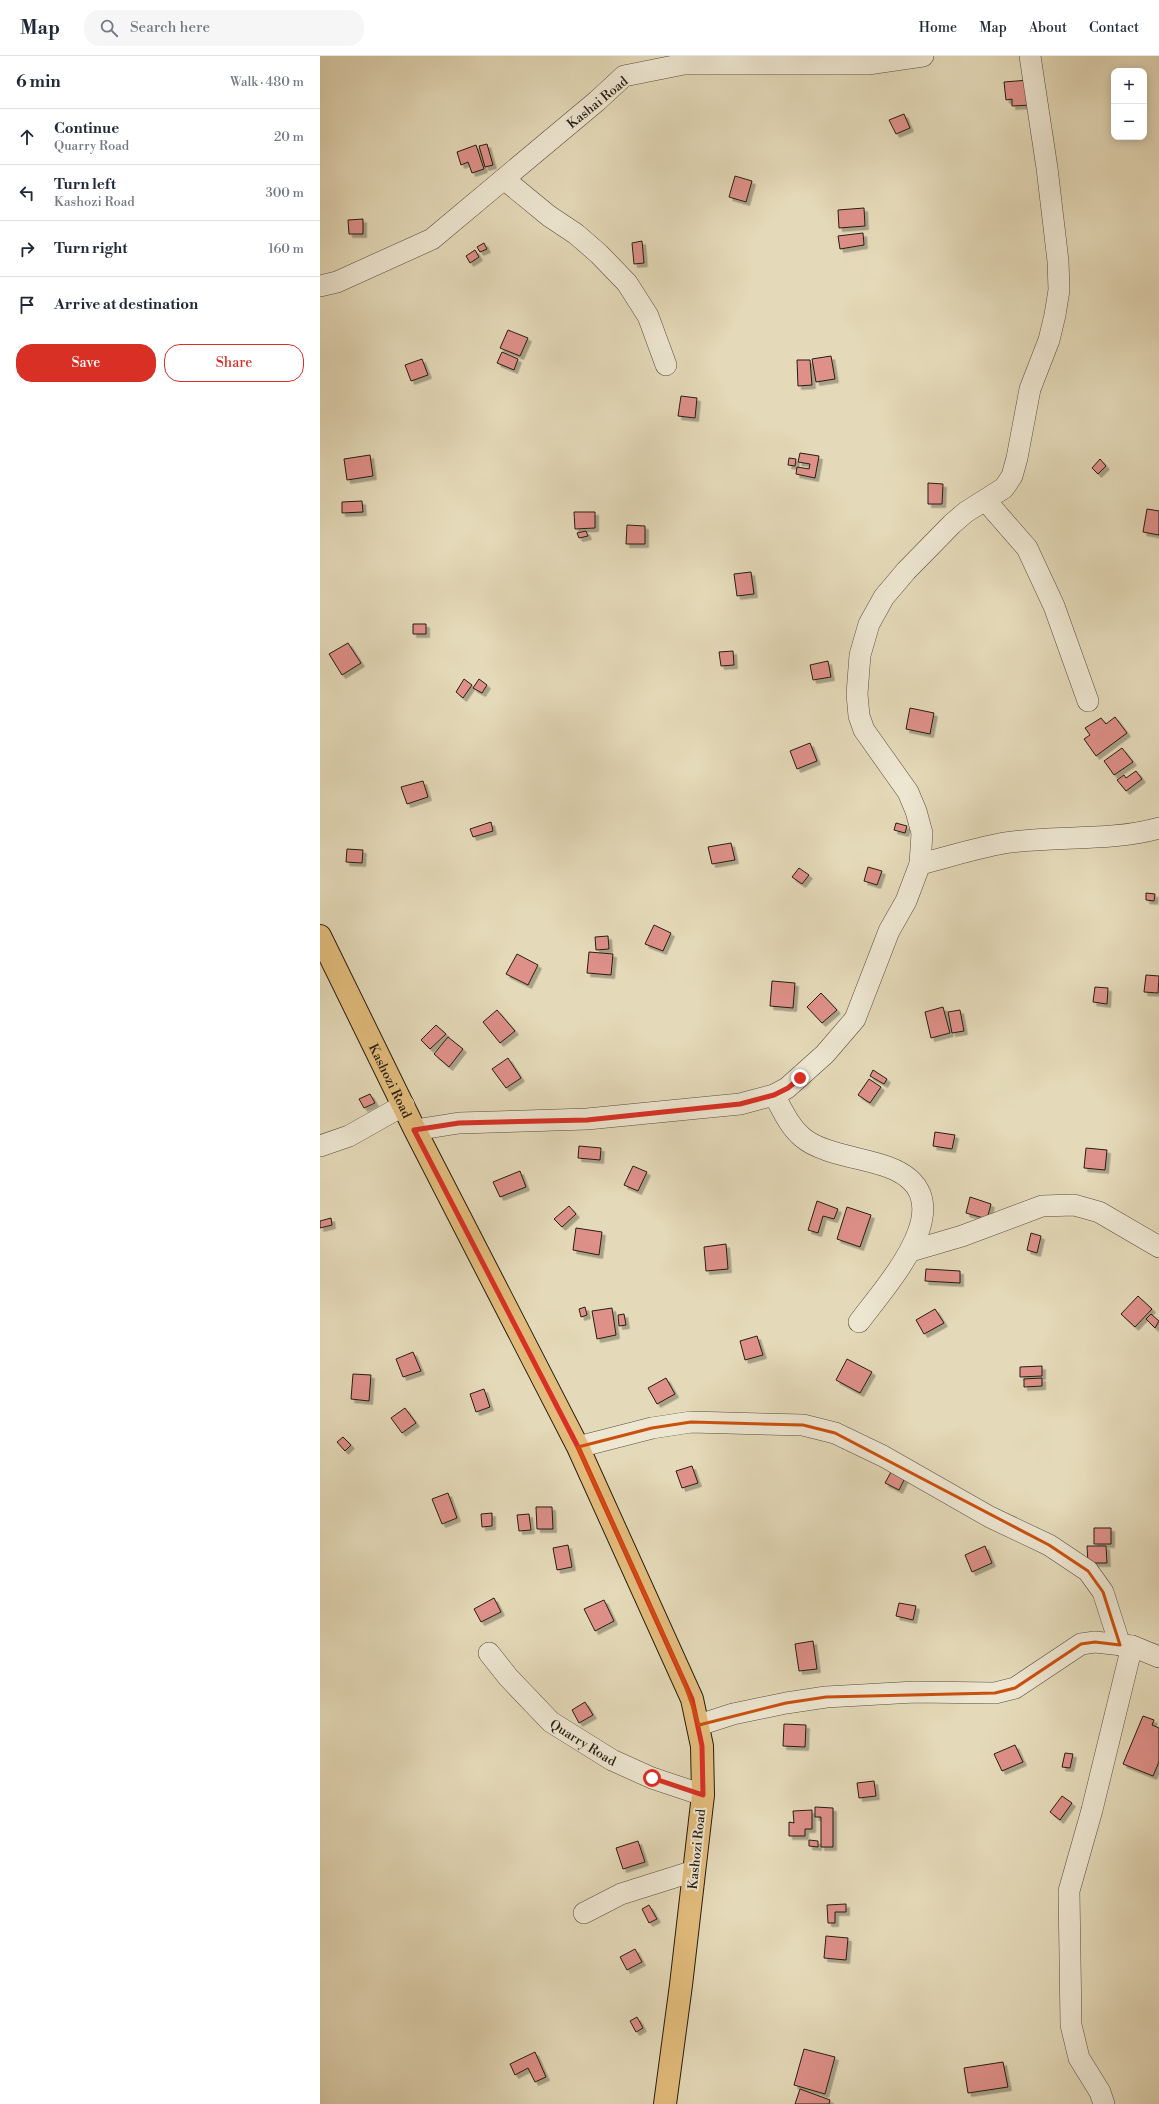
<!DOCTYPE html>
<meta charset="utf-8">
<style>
:root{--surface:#fff;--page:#f6f6f7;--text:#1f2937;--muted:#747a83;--line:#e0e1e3;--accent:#d93025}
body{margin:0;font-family:"Libre Bodoni",serif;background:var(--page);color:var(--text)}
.controls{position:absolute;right:12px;top:12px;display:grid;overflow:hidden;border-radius:8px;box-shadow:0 2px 10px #0003}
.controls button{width:36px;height:36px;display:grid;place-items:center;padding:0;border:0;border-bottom:1px solid var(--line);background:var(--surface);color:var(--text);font:20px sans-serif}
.stop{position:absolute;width:12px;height:12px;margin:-9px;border:3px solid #d93025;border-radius:50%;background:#fff}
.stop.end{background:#d93025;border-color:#fff;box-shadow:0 1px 4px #0008}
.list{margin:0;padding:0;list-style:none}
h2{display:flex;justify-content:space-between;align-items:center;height:52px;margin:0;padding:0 16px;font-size:17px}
h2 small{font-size:13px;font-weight:400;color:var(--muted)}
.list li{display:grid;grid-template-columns:26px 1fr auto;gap:12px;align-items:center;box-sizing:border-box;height:56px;padding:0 16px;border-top:1px solid var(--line)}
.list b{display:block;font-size:15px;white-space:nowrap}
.list p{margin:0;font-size:13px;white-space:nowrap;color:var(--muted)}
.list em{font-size:13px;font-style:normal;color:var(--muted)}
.actions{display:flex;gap:8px;padding:12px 16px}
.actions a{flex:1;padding:9px 0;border:1px solid var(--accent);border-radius:16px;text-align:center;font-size:14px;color:var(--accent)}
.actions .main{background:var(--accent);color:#fff}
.icon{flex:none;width:22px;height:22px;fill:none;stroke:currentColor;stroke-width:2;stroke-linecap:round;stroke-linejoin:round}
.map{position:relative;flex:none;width:839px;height:2048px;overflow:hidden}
header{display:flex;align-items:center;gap:24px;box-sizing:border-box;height:56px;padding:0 20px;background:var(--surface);border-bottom:1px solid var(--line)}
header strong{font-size:19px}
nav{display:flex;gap:22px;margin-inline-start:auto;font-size:14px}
.search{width:280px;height:36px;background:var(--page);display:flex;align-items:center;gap:10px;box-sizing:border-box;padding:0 14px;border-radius:16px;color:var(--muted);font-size:15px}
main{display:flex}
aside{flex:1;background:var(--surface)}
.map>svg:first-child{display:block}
.building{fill:#de9089;stroke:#271d12;filter:url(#shadow)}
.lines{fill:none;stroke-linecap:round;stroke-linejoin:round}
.minor-casing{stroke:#564c3c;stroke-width:22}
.major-casing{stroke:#271d12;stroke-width:24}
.minor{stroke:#ede6d1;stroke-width:21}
.major{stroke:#e2bc7c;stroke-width:22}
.route{stroke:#d93025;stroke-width:5}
.marked{fill:none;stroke:#cb500d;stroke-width:3;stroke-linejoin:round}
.labels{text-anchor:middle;stroke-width:4;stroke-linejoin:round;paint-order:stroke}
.street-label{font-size:13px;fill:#271d12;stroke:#ede6d1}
</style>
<header>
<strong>Map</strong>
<div class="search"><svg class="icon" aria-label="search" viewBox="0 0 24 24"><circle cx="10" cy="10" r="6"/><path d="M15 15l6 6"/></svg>Search here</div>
<nav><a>Home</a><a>Map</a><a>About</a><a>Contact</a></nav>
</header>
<main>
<aside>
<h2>6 min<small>Walk · 480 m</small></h2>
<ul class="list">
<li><svg class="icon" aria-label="ahead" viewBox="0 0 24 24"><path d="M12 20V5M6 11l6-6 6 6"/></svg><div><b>Continue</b><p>Quarry Road</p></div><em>20 m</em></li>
<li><svg class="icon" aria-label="left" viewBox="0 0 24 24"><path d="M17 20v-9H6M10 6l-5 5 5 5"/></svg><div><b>Turn left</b><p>Kashozi Road</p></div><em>300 m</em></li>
<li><svg class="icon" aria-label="right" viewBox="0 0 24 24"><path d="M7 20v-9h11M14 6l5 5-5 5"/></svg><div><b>Turn right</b></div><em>160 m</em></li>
<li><svg class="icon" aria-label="arrive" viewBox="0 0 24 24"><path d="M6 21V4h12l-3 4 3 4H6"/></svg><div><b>Arrive at destination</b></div></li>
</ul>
<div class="actions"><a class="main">Save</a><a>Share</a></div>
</aside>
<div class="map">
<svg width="839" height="2048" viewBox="0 0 839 2048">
<defs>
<filter id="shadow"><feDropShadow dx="3.5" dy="3.5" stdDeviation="0" flood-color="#0004"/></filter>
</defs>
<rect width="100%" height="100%" fill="#e4d9b8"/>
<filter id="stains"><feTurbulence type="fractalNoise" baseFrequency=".005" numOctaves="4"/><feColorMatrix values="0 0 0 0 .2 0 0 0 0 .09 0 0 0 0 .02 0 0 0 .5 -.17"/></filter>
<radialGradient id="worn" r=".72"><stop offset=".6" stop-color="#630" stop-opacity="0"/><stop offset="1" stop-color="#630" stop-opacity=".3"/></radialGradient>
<path class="building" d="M709,24l2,25 -19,1v-7l-6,1 -2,-18z
M584,58l6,14 -14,6 -7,-14z
M167,88l6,21 -8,2 -6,-21z
M156,89l8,24 -12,4 -4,-11 -7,3 -4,-13z
M415,120l17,5 -6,21 -17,-5z
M544,152l1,18 -26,2 -1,-18z
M43,163v15h-14l-1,-14z
M543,177l1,12 -24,4 -2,-13z
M322,185l2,22 -10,1 -2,-21z
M164,187l3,6 -7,3 -3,-5z
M155,194l4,7 -9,6 -4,-7z
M188,274l20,8 -8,18 -20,-8z
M182,296l16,7 -4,11 -17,-7z
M511,300l4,23 -19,3 -4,-23z
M102,303l6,16 -17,6 -6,-16z
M477,304h13l2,25 -14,1z
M361,340l16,2 -2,20 -17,-2z
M480,397l19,3 -4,22 -19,-4 1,-7 12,2 1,-5 -12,-2z
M50,399l3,21 -26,4 -3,-21z
M469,402l7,1 -1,7 -7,-1z
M780,403l6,7 -8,8 -6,-6z
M608,427l15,1 -1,20h-14z
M42,445l1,11 -21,1v-11z
M827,453l12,2v24l-16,-3z
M254,456h21v16l-20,1z
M307,469l18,1v18h-19z
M266,475l2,5 -9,2 -2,-5z
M431,516l3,22 -17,2 -3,-22z
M93,568h13v10h-13z
M28,587l13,20 -19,12 -13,-21z
M413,595l1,14 -13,1 -2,-14z
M508,605l3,16 -18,3 -3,-15z
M144,623l8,6 -9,13 -7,-6z
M159,623l8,6 -5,8 -9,-5z
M590,652l24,5 -4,21 -24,-5z
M795,661l12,16 -31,23 -12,-17 6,-4 -5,-7 16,-10 5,6z
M490,687l7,18 -20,8 -7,-18z
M802,692l11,14 -19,13 -10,-14z
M816,715l6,8 -16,12 -9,-11 7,-5 2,3z
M103,725l5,16 -21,7 -6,-17z
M171,766l2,9 -20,6 -3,-8z
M576,767l11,3 -2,7 -11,-3z
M411,787l4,17 -23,4 -4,-17z
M27,793l16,1 -1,13 -16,-1z
M548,811l14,4 -5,14 -13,-4z
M479,812l10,7 -7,9 -10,-7z
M826,837l9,1 -1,7 -8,-1z
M334,869l17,8 -8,18 -18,-7z
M288,880l1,13 -13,1 -1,-13z
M269,896l24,2 -2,21 -24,-2z
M197,898l21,11 -10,20 -22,-11z
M826,919l13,1 -1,17 -14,-1z
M452,925l23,2 -2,25 -23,-2z
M775,931l13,1 -1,16 -14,-2z
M501,937l16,17 -15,13 -15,-16z
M623,951l7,26 -19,5 -6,-26z
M177,954l18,21 -15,12 -17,-21z
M640,954l4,21 -12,2 -4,-21z
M116,969l10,9 -16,15 -9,-9z
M128,981l15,12 -14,18 -15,-13z
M188,1002l13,20 -15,10 -14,-19z
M553,1014l14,9 -3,5 -14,-8z
M549,1023l12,8 -11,16 -12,-8z
M50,1038l5,9 -11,5 -5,-9z
M615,1076l20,3 -3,14 -19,-3z
M259,1090l22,2 -1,12 -22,-2z
M766,1092l21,2 -2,20 -21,-2z
M313,1110l14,6 -9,19 -14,-6z
M200,1115l6,16 -26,10 -7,-15z
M650,1141l21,7 -4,15 -21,-6z
M497,1145l21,8 -4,10 -11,-3 -5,17 -10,-3z
M249,1150l7,8 -14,13 -8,-8z
M527,1151l24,8 -11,32 -23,-8z
M11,1162l1,7 -12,3v-7z
M256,1172l26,4 -3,23 -26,-5z
M711,1177l10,3 -4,17 -10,-3z
M406,1188l2,25 -22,2 -2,-24z
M606,1213l34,2v12l-35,-2z
M818,1240l14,13 -17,18 -14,-13z
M265,1251l2,8 -6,2 -2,-8z
M292,1252l4,27 -19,4 -5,-28z
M615,1253l9,14 -20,11 -8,-14z
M304,1258l2,11 -7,1 -1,-11z
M831,1258l8,7 -4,7 -9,-9z
M437,1280l6,19 -18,5 -5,-19z
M93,1296l8,19 -18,6 -7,-18z
M527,1303l25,13 -12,21 -24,-13z
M722,1310v10l-22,1v-10z
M33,1318l18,1 -2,26 -18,-2z
M346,1322l9,16 -18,10 -9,-16z
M722,1322v8l-18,1v-8z
M164,1333l6,18 -14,5 -6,-18z
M85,1352l11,15 -14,10 -11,-15z
M23,1381l8,8 -6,6 -8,-9z
M372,1410l6,17 -16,5 -6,-17z
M572,1414l13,8 -6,12 -14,-7z
M128,1437l9,25 -15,6 -10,-25z
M216,1451h16l1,22h-16z
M172,1457v13l-10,1 -1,-13z
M209,1458l2,16 -12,1 -2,-16z
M774,1472h17v16h-17z
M248,1489l4,22 -15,3 -4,-22z
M665,1490l7,17 -20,9 -7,-17z
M767,1490h19l1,17h-19z
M174,1542l7,14 -20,10 -7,-13z
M284,1544l10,21 -19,10 -11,-22z
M579,1547l17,3 -3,14 -17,-4z
M493,1585l4,28 -18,2 -4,-27z
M265,1646l8,13 -14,8 -7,-13z
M823,1660l11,4 -2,5 7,3v34l-6,14 -30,-12z
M464,1668l22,1 -1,22 -22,-1z
M695,1689l8,17 -21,9 -8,-17z
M745,1697l8,1 -3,14 -8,-1z
M554,1725l2,15 -17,2 -2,-15z
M742,1740l10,7 -12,17 -10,-8z
M495,1751l18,1v39h-12v-30h-6z
M492,1754v19h-7v7h-16v-14l5,1 -1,-12z
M489,1784l9,1v6l-9,-1z
M318,1785l7,21 -22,7 -7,-21z
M526,1848v8h-11v11h-7l-1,-18z
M329,1849l8,14 -8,4 -7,-14z
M506,1880l22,2 -2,22 -22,-2z
M315,1893l7,13 -15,8 -7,-13z
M317,1961l6,11 -7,4 -6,-11z
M484,1993l31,8 -10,37 -31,-9z
M215,1996l11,25 -11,5 -7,-14 -13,7 -5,-11z
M683,2006l5,25 -40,6 -4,-25z
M480,2033l30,11 -1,4h-34z"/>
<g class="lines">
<g class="minor-casing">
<g id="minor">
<path d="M184,123l45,37 27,18 23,20 28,29 21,33 18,49"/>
<path d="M0,230l17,-4 95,-43 165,-138 27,-25 60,-12h184l55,-8"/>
<path d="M666,445l41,47 27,58 34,95"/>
<path d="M600,808c28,-7 56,-16 84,-21 51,-8 105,-1 155,-15"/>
<path d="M454,1039c8,14 15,31 28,42 19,17 62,21 86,30 81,30 -1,117 -29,155"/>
<path d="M95,1074l44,-7 128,-4 153,-15 34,-9 13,-7 38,-34 30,-35 34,-88 17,-30 14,-37 2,-31 -6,-22 -8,-19 -44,-62 -5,-14 -2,-22 3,-39 9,-31 15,-27 22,-26 46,-47 14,-12 38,-24 8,-12 5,-18 13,-69 19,-49 6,-25 4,-25 -1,-29 -11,-93 -17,-112"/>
<path d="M0,1090l29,-10 55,-31"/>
<path d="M591,1195l51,-15 80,-30 32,-1 25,7 60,35"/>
<path d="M258,1391l74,-19 39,-6 112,3 32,8 48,23 107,61 59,28 39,26 15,21 17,53"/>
<path id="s1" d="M169,1597l19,24 43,45 61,38 40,18 51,17"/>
<path d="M379,1669l34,-11 53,-11 40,-6 89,-5 80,1 20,-5 66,-44 14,-2 37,4 27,11"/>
<path d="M264,1857l37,-19 73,-23"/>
<path d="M784,2048l-4,-12 -21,-34 -8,-33 -2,-134 23,-81 40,-164"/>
</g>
</g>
<g class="major-casing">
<g id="major">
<path id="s2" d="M0,880l95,194 163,317 114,252 10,47 1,49 -22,190 -16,119"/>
</g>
</g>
<use href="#minor" class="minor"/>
<use href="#major" class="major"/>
</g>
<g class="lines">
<path class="route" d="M332,1722l51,17 -1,-49 -10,-47 -114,-252 -164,-317 45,-7 128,-3 153,-16 34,-9 14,-7 12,-10"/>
</g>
<path class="marked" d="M371,1366l112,3 32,8 214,112 39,26 15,21 17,53 -25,-3 -14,2 -66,44 -20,5 -169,4 -40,6 -87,22 -18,-51 -103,-227 74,-19z"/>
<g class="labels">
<g class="street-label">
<text transform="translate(277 46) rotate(-39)" y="5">Kashai Road</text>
<text dy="5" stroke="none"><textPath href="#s2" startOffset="161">Kashozi Road</textPath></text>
<text dy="5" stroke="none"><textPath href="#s1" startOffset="131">Quarry Road</textPath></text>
<text transform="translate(376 1793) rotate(-84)" y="5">Kashozi Road</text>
</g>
</g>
<rect width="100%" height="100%" filter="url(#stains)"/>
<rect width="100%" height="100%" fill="url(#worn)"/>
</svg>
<div class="controls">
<button>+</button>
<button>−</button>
</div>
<div class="stop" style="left:332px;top:1722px"></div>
<div class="stop end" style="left:480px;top:1022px"></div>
</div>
</main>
